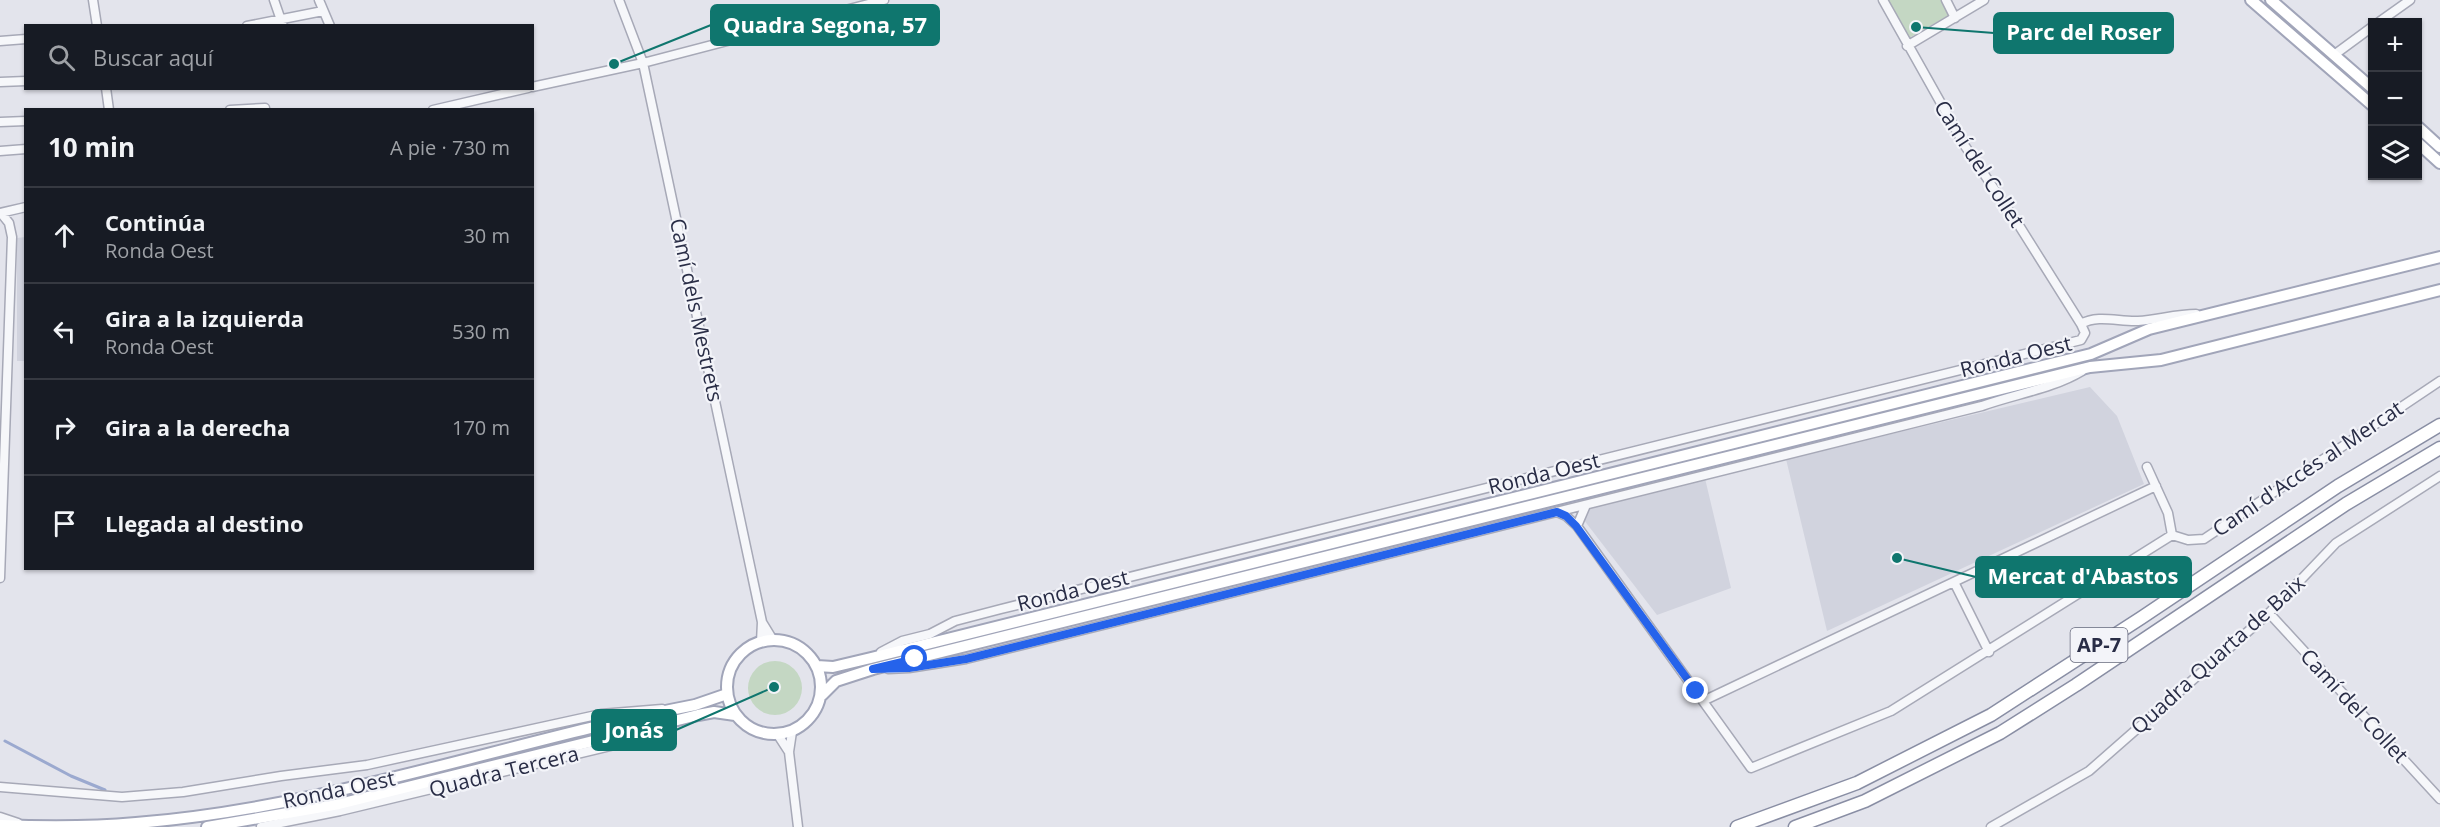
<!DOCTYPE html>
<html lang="es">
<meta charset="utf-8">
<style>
:root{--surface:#171b24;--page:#242831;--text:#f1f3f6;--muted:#9ea1a6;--line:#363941}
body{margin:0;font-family:"Open Sans",sans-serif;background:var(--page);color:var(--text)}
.controls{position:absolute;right:18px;top:18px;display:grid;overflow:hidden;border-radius:0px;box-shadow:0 2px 4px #0004}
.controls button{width:54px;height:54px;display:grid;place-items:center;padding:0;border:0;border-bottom:2px solid var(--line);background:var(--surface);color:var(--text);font:30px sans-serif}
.stop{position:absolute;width:18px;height:18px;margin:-14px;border:4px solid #2563eb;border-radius:50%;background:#fff}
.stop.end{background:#2563eb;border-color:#fff;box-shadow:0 2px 6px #0008}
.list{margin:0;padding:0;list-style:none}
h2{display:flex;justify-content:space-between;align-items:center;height:78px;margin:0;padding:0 24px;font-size:26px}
h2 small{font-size:20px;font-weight:400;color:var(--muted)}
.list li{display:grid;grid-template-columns:39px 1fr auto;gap:18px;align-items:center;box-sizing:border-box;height:96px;padding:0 24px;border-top:2px solid var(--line)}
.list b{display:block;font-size:22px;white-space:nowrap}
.list p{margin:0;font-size:20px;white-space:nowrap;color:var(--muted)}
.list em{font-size:20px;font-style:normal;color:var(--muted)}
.icon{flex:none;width:33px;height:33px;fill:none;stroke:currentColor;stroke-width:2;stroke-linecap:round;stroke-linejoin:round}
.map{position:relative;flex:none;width:2440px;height:827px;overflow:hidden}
.search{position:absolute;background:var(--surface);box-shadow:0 2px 4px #0004;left:24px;top:24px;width:510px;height:66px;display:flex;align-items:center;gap:15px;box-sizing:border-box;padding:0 21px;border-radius:0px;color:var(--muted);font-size:22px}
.panel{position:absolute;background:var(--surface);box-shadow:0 2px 4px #0004;left:24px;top:108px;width:510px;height:462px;border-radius:0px}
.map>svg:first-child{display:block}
.built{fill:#d1d3de}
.green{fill:#c4d7c3}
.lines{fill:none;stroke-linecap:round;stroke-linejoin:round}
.stream{stroke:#9ba9cf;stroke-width:3}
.minor-casing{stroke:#a7a9b7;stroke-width:11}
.major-casing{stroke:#a1a5b9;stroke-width:14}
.highway-casing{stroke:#898ea4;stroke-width:15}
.minor{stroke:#f6f7fa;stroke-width:8}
.major{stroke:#fff;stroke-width:10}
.highway{stroke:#fff;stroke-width:12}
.route{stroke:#2563eb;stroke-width:8}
.labels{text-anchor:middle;stroke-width:4.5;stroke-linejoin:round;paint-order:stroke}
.shield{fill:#f3f4f9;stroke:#66697c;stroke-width:1.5}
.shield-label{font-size:20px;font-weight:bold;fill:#292d46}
.street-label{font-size:21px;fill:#292d46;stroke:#f3f4f9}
.leader{fill:none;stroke:#0f766e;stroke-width:2}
.callout-dot{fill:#0f766e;stroke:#f3f4f9;stroke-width:2}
.callout{fill:#0f766e;stroke:#0f766e;stroke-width:2}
.callout-label{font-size:22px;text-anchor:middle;font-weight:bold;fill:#fff}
</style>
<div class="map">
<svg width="2440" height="827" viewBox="0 0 2440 827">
<rect width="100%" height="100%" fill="#e3e4ec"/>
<path class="built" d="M25,237l1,124h-9v-123z
M2090,387l27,29 27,68 -317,147 -41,-172z
M1703,470l28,118 -74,27 -80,-104 3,-11z"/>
<path class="green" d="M1888,0h53l8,15 -40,23z
M748 688a27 27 0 1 1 54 0a27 27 0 1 1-54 0Z"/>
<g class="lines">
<path class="stream" d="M5,741l66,35 34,14"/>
<g class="minor-casing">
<path id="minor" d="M93,0l4,26
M274,0l9,26
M319,0l11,26
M619,0l24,63 119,559 -1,20
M1883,0l82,146 55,81 61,97
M1946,0l9,18
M2379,22l31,-22
M247,26l76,-15
M0,41l26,-2
M1907,46l77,-46
M2334,55l38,-28
M0,82l26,-1
M532,87l111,-24 241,-63
M106,88l3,22
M230,110l35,-2
M433,110l95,-22
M0,122l26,-1
M0,151l26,-2
M0,213l26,-6
M2147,467l21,46 4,22
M1557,512l9,4 11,10 174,242 140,-57 281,-176
M1577,526l9,-21
M2172,535l16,5 16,-1 236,-158
M0,578l12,-341 -3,-14 -8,-10
M1954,582l35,70
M2269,613l171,186
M762,622l11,18
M881,652l21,-11 28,-7 25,-13 46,-12 1080,-269 4,-7 -4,-9c17,-10 38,-2 57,-3 19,-1 38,-7 58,-7
M888,669l21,-1 57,-9 1016,-253c33,-12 70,-17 100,-35
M1703,701l453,-215
M792,732l-3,20 9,75
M778,735l11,17
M0,787l122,10 61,-5 98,-16 86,-11 234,-51 61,-5
M0,817l18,6
M261,827l79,-16 312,-75 17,-13
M1991,827l98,-56 180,-158 67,-70 104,-67"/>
</g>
<g class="major-casing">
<path id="major" d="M2251,0l121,105
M2271,0l101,88
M2418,127l22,20
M2418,143l22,20
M727 687a47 47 0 1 1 94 0a47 47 0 1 1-94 0Z
M817,666l16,1 38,-9 1220,-304 58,-25 291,-72
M822,695l14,-14 37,-12 1217,-302 71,-7 279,-70
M0,825c45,2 91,2 136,-2 191,-15 372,-82 559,-118l32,-11
M207,827l132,-23 359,-89 16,-3 21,3"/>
</g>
<g class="highway-casing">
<path id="highway" d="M1737,827l120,-44 134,-68 150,-97 197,-132 102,-61
M1795,827l70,-26 135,-68 76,-48 270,-181 94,-56"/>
</g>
<use href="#minor" class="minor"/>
<use href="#major" class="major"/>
<use href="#highway" class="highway"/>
</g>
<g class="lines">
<path class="route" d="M915,659l-42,10 36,-1 57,-9 591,-147 9,4 10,10 120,165"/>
</g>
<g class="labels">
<rect class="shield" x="2070.5" y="628" width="57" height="34" rx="4.5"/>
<g class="shield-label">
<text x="2099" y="652">AP-7</text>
</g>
<g class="street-label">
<text transform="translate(1979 164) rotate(57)" y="7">Camí del Collet</text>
<text transform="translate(696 310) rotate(78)" y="7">Camí dels Mestrets</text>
<text transform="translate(2016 357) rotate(-14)" y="7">Ronda Oest</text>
<text transform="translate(2308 469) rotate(-34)" y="7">Camí d'Accés al Mercat</text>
<text transform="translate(1544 474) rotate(-14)" y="7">Ronda Oest</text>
<text transform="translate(1073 591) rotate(-14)" y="7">Ronda Oest</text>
<text transform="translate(2218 655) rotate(-42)" y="7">Quadra Quarta de Baix</text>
<text transform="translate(2354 706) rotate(47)" y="7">Camí del Collet</text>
<text transform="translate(504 772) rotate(-14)" y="7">Quadra Tercera</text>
<text transform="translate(339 790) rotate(-12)" y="7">Ronda Oest</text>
</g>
</g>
<path class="leader" d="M614 64L711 25M1916 27L1994 33M1897 558L1976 577M774 687L676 730"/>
<g class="callout-dot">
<circle cx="614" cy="64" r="6"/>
<circle cx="1916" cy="27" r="6"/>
<circle cx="1897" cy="558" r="6"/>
<circle cx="774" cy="687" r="6"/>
</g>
<g class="callout">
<rect x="711" y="5" width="228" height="40" rx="6"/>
<rect x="1994" y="13" width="179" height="40" rx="6"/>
<rect x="1976" y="557" width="215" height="40" rx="6"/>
<rect x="592" y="710" width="84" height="40" rx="6"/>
</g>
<g class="callout-label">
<text x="825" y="33">Quadra Segona, 57</text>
<text x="2084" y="40">Parc del Roser</text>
<text x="2083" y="584">Mercat d'Abastos</text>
<text x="634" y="738">Jonás</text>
</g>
</svg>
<div class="controls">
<button>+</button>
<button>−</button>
<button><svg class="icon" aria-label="layers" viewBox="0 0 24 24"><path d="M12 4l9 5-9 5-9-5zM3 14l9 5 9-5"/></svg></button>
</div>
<div class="stop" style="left:915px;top:659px"></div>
<div class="stop end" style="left:1696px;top:691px"></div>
<div class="search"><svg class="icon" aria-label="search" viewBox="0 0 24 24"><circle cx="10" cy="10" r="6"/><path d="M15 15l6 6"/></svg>Buscar aquí</div>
<section class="panel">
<h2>10 min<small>A pie · 730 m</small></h2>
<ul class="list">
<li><svg class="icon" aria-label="ahead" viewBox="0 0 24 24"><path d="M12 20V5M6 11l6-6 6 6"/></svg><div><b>Continúa</b><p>Ronda Oest</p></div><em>30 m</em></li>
<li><svg class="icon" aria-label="left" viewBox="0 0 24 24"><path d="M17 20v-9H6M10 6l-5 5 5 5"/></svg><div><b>Gira a la izquierda</b><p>Ronda Oest</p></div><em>530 m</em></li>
<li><svg class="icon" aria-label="right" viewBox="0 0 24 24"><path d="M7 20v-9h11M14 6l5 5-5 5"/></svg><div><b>Gira a la derecha</b></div><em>170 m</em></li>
<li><svg class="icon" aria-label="arrive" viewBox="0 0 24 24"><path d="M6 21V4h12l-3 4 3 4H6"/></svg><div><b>Llegada al destino</b></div></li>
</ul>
</section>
</div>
